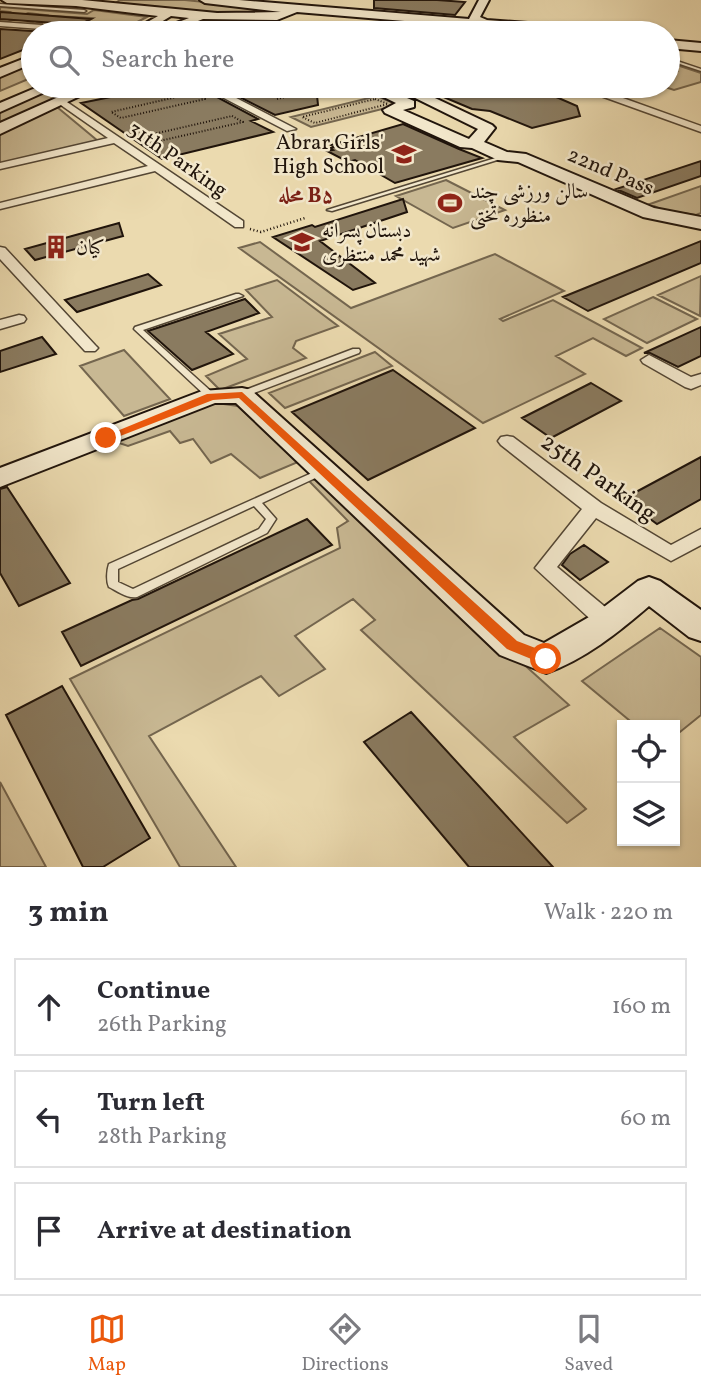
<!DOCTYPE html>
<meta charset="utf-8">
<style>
:root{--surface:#fff;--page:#f2f2f3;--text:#2b2b33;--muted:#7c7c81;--line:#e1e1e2;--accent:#ea580c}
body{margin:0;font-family:Vollkorn,Amiri,serif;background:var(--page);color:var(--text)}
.controls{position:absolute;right:21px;bottom:21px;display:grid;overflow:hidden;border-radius:0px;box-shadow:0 2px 5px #0004}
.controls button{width:63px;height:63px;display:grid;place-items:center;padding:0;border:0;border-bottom:2px solid var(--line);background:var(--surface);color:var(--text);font:35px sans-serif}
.stop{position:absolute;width:21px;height:21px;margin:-16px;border:5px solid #ea580c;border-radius:50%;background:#fff}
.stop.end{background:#ea580c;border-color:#fff;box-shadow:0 2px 7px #0008}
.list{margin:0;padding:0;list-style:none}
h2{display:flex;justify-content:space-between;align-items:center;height:91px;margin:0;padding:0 28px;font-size:30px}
h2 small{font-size:23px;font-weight:400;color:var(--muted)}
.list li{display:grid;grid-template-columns:46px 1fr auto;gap:21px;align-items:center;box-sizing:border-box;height:98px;margin:0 14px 14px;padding:0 14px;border:2px solid var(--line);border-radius:0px}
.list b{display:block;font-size:26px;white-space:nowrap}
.list p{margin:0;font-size:23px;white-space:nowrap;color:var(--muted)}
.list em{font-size:23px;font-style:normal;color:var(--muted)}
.icon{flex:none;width:38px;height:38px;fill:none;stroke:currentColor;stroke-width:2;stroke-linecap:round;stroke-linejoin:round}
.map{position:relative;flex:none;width:701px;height:867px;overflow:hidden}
.search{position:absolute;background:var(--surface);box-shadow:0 2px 5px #0004;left:21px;right:21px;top:21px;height:77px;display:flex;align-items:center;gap:18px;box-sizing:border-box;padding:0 24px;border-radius:38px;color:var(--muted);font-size:26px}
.sheet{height:427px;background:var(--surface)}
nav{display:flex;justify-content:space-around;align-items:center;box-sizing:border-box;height:98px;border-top:2px solid var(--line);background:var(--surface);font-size:19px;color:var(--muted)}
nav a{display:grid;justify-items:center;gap:4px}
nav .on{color:var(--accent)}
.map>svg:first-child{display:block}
.green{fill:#c8b893;stroke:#74664f;stroke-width:2}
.building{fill:#8a7b60;stroke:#20140b;stroke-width:2}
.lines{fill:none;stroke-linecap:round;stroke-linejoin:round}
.lane-casing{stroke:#534634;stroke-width:3}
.street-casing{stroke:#534634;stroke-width:3}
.secondary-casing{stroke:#20140b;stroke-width:4}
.path-far1{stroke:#20140b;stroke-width:2;stroke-dasharray:1 2;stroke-linecap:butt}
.path{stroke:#20140b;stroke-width:2.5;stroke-dasharray:1 2.5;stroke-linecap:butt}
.lane{fill:#f2e7cb;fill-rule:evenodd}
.street{fill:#f2e7cb;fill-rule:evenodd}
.secondary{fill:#f2e7cb;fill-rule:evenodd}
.route{fill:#ea580c}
.labels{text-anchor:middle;stroke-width:5;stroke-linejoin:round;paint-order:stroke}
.far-poi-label{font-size:21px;fill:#20140b;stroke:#f2e7cb;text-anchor:start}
.far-street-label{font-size:21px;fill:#20140b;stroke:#f2e7cb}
.far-neighbourhood-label{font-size:21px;font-weight:bold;fill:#7a1f14;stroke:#f2e7cb}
.street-label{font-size:24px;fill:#20140b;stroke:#f2e7cb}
</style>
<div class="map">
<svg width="701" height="867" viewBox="0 0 701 867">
<rect width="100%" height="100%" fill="#ebdaaf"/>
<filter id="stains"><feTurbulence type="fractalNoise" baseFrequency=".00286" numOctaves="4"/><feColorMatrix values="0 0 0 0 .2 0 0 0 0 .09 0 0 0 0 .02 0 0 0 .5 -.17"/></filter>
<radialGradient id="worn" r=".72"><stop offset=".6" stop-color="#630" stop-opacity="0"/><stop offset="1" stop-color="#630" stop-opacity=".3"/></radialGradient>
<path class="green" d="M120,0h65l98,10 -4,5 -80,-2 -79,-9 -3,-2z
M0,7l87,7 7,-4 53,7 -31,16 -76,-1 2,-2 -3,-1c28,-3 27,5 54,-11l-41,-2 -13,6 4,1 -21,1 8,-1 16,-8 -18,-2 -20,9 -8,-1v-4l9,-5 -9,-1z
M213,18l81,5 64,10h-83l-12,-5 -26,5h-67l25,-13z
M308,22l186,11h-98z
M33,61v16l-33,14v-16z
M668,62l33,11v9l-27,8 -12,-4h6v-13l8,-2 -8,-3z
M56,86h27l-83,39v-14z
M377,96l21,9 -87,22 -20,-10z
M57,107l41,34 -98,23v-31z
M446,180l59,30 -52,18 -57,-32z
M701,186v27l-5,2 -34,-5 -12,-6z
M260,242l91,66 144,-54 69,37 -64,28 3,2 50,-21 89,48 -16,8 -33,-18 -37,18 29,18 -102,49 -244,-175z
M701,276l-1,40 -42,-21z
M277,280l61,46 -42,15 -3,7 13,10 -86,32 -14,-14 41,-17 -28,-25 53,-17 -26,-27z
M653,297l44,22 -50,24 -43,-24z
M124,350l46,49 -46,17 -44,-50z
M375,352l17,14 -107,42 -16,-15z
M209,402l29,4 60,56 -38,16 -29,-24 -20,9 -18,-24 -13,4 -10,-12 -42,15 -9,-3 -2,-5z
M326,476l163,157 80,72 -55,32 72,72 -19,14 -206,-193 14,-10 -22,-21 -58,37 30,33 -46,27 -18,-20 -112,60 87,131h-56l-110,-188 270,-131 -3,-20 11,-7 -39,-40z
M660,628l41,29v58l-26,21v-11h-40l-53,-44z
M0,782l46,85h-46z"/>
<path class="building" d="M374,0h63l28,2 -10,13 -81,-7z
M0,12l27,2 64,5 -16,8 -6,-3 -69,-5z
M0,29l63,4h-30v13l-33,13z
M165,86h24l10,5 5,-1 54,29 -7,2 22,11 -111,27 -81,-56z
M316,86l2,19 -43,10 -55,-28z
M462,86h69l46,20 3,10 -48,12 -42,-17 -18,-2 -38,-16z
M403,124l56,25 23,9 -87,25 -40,-23 -7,2 -21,-11 6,-1 -3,-2 4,-1 -3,-2z
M701,161v15l-64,22 -21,-9z
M403,199l4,13 -87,29 55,42 -22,7 -80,-53 39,-12 3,2z
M119,223l4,13 -88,24 -10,-11z
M701,241v22l-113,48 -25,-14z
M148,274l13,11 -84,27 -12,-12z
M245,299l14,14 -53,19 27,22 -41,16 -44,-39z
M701,327v29l-23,11 -28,-14h-6z
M42,337l14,17 -56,18v-21z
M393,370l82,58 -107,52 -76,-68z
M591,383l30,18 -70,37 -29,-20z
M701,457v42l-44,25 -34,-25z
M7,487l63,96 -51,23 -19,-33v-84z
M307,519l25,26 -251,121 -19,-34 70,-32 6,-1z
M584,545l24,17 -28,18 -18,-15 8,-11z
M62,686l88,152 -47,29h-20l-77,-152z
M411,712l142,155h-84l-105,-125z"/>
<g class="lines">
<g class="lane-casing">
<path id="lane" d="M0,4l84,6 2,1 -2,1 -84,-6z
M668,58l33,11v2l-33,-11z
M502,156l5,1 -175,54 -5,-1z
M236,294h3l4,2 -100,34 71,64 1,2 -1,2h-6l-74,-69 1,-2z
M353,349h6l1,2 -1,2 -113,43h-3l-4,-2 1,-2z
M323,468l3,1 2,2 -2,2 -64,30 14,16 -9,14 -130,64c-9,2 -20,-6 -28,-10 -3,-6 -2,-17 0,-23zM254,506l12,13 -7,10 -126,60 -15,-7v-13z"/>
</g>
<g class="street-casing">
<path id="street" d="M0,22l69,5 4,2 -4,2 -69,-5z
M201,86h12l83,43 -9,2z
M601,86h9l-1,7 92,33v6l-100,-36z
M61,98l182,123v6h-8l-80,-56 -155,38v-6l148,-37 -34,-23 -114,26v-6l108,-25 -50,-35 -2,-2z
M0,247l5,1 90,97 3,3 -3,3h-10l-85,-92z
M19,315l5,1 2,3 -2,3 -24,7v-9z
M649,355l42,22 10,-3v11l-10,4 -6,-2 -42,-24 -2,-3z
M507,436l6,1 88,66 70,42 30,-16v16l-30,16 -75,-43 -39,49 59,49 3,6 -3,6 -8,3 -8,-3 -65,-60 47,-59 -81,-64 -3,-4 3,-4z"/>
</g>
<g class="secondary-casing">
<path id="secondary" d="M2,0h80l135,13 64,-1 -76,-9 -5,-3h39l230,19 10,-19h10l-9,17 7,3 121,9 6,4 -126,-5 -191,-16 -20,8 -74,-1 -36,14h-17l39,-15 -18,-2 -28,17h-15l30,-17 -82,-10 -69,-3z
M668,40l33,3v8l-33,-3z
M33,55v8l-33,14v-9z
M40,86h18l-58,26v-9z
M83,86h18l-101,48v-11z
M361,86h18l35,15v6l-11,3 66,29 9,-10 -81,-40 4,-3h24l-7,4 74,35 3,3 -11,14 23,10 19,2 128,54 47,9v12l-58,-12 -125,-55 -20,-2 -26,-12 -12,-1 -75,-34 -2,-3 13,-7z
M242,388l9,2 273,245 20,8 52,-30 42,-32 11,-4 11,4 41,29v31l-12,-4 -40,-31c-30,26 -65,54 -103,67l-46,-18 -264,-252h-21l-215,84v-19l202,-77z"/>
</g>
<path class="path-far1" d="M194,93l11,6 -84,19 -10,-6z
M258,95l40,-9
M277,99l56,-13
M375,99l13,5 -73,19 -13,-6z
M232,116l11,6 -88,20 -10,-6z"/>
<path class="path" d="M250,229l11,3 44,-14"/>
<use href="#lane" class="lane"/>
<use href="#street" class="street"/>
<use href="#secondary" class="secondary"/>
</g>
<path class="route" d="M242,392l275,249 34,13 2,5 -2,4 -5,2 -39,-16 -268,-251 -26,2 -103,40 -10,-2 107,-44z"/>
<defs>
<g id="school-bare" transform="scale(1.89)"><path d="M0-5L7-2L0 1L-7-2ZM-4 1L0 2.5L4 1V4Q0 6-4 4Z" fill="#8f2418" stroke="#f2e7cb" stroke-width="2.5" paint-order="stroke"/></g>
<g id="stadium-bare" transform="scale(1.89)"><path d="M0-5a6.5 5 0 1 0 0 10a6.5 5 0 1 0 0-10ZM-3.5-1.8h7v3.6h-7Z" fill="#8f2418" stroke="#f2e7cb" stroke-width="2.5" paint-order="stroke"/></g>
<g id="building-bare" transform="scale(1.89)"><path d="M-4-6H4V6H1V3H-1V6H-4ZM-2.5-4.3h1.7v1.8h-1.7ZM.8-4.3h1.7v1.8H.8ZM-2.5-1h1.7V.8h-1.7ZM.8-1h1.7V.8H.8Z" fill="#8f2418" stroke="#f2e7cb" stroke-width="2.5" paint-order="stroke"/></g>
</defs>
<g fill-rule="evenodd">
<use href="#school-bare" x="404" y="154"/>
<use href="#stadium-bare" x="450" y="203"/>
<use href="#school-bare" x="302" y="242"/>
<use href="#building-bare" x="56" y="247"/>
</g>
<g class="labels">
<g class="far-poi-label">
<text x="384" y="149" text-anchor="end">Abrar Girls'<tspan x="384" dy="24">High School</tspan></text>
<text x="470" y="198">سالن ورزشی چند<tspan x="470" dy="24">منظوره تختی</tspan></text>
<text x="322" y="237">دبستان پسرانه<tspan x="322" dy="24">شهید محمد منتظری</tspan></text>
<text x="76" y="254">کیان</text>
</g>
<g class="far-street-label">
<text transform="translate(178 159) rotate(35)" y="7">31th Parking</text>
<text transform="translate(611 171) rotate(23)" y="7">22nd Pass</text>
</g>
<g class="far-neighbourhood-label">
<text x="306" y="202">محله B۵</text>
</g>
<g class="street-label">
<text transform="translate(599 477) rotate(35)" y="8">25th Parking</text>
</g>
</g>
<rect width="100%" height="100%" filter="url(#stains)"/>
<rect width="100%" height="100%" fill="url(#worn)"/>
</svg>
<div class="controls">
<button><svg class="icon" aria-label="locate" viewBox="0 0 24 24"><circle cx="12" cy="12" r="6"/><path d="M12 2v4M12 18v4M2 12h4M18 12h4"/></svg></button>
<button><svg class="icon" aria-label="layers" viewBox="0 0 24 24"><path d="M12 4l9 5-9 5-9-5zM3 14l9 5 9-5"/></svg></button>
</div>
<div class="stop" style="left:546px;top:659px"></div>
<div class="stop end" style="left:106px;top:438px"></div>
<div class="search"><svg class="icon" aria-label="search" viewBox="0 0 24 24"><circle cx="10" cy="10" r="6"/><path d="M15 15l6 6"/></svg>Search here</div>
</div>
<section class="sheet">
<h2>3 min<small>Walk · 220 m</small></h2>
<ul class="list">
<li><svg class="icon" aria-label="ahead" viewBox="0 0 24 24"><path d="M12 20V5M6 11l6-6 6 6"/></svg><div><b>Continue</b><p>26th Parking</p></div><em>160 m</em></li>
<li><svg class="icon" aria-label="left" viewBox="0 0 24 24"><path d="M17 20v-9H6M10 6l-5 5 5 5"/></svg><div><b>Turn left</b><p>28th Parking</p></div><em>60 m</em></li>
<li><svg class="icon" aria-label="arrive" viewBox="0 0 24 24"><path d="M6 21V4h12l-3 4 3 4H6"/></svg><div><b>Arrive at destination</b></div></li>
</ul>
</section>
<nav>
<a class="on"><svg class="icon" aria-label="map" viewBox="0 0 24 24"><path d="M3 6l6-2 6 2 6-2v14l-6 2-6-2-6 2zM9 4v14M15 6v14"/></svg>Map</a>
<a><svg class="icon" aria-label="directions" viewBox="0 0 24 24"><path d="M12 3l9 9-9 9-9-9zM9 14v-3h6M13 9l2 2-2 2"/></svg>Directions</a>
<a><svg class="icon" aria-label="saved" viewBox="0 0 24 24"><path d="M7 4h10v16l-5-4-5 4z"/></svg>Saved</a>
</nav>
